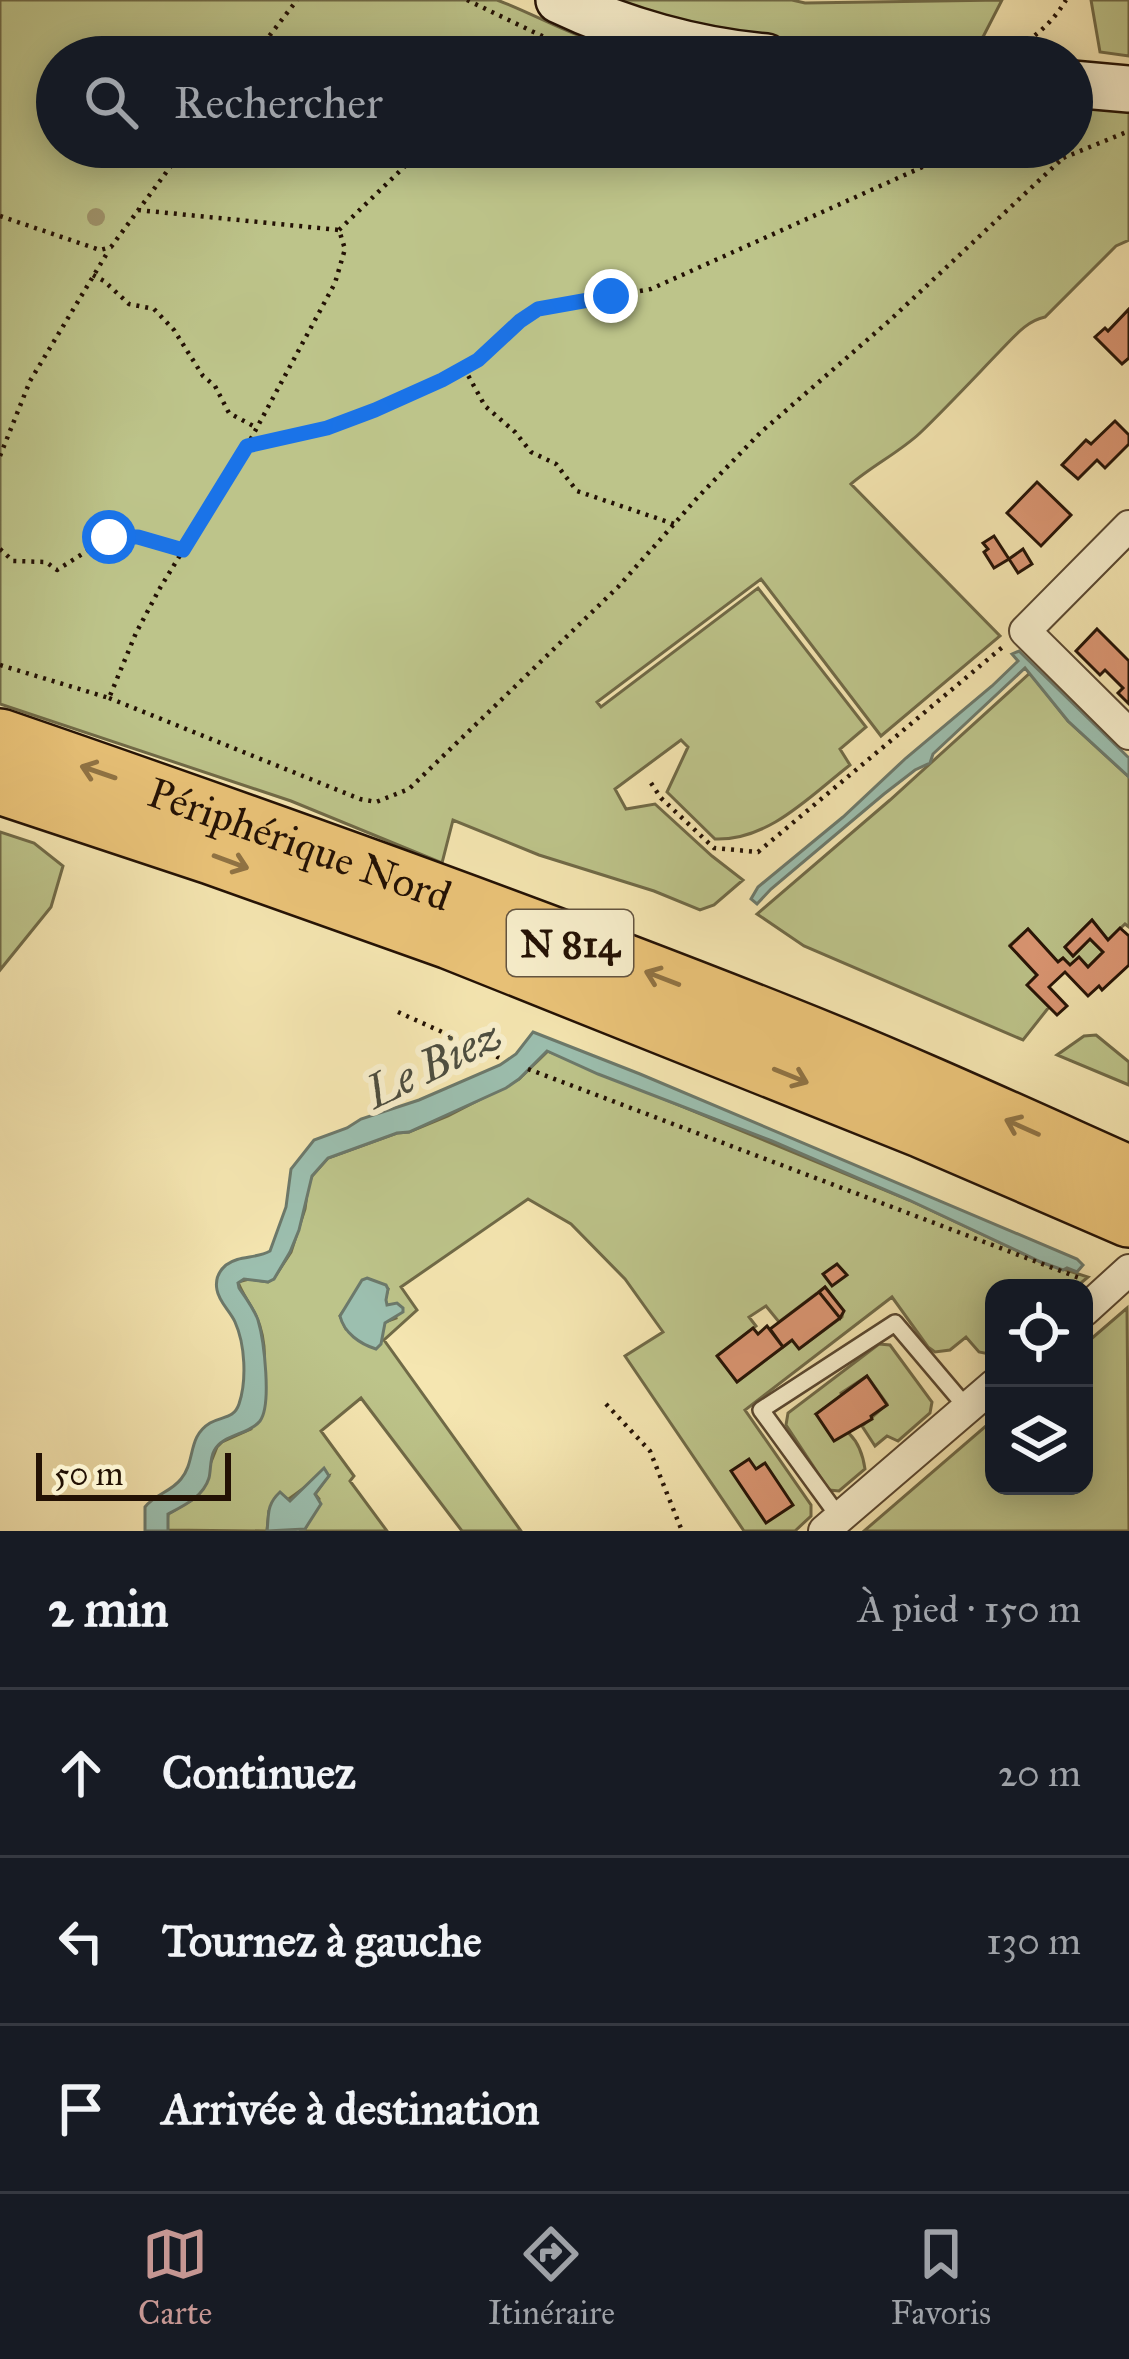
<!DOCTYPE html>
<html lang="fr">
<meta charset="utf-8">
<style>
:root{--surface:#171b24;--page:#242831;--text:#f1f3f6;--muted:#9ea1a6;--line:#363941;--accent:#c59692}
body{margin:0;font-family:"IM FELL Great Primer",serif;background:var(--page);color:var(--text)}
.controls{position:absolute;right:36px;bottom:36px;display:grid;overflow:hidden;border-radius:24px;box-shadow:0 6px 30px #0003}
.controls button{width:108px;height:108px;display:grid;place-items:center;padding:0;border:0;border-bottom:3px solid var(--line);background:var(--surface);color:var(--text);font:60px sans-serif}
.scale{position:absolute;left:36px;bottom:30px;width:195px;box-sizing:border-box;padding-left:12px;border:6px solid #231104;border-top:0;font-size:33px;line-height:42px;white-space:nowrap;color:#231104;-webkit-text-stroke:9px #f8efcc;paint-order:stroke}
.stop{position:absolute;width:36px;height:36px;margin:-27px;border:9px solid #1a73e8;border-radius:50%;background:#fff}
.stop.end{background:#1a73e8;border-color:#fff;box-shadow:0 3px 12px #0008}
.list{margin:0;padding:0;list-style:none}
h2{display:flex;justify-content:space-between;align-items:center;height:156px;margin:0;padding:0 48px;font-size:51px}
h2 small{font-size:39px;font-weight:400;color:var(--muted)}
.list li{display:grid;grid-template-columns:78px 1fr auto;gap:36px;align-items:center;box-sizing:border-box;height:168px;padding:0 48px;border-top:3px solid var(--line)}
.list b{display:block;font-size:45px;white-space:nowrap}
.list em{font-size:39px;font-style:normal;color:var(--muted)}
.icon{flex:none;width:66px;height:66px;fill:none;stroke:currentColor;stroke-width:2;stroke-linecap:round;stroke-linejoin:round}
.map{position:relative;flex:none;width:1129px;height:1531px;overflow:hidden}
.search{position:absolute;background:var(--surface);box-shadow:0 6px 30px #0003;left:36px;right:36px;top:36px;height:132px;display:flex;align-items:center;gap:30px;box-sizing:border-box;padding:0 42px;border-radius:66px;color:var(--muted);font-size:45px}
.sheet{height:660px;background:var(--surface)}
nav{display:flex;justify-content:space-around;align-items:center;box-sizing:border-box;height:168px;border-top:3px solid var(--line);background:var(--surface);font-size:33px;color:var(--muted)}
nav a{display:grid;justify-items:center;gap:6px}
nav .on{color:var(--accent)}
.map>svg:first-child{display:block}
.green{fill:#bdc48a;stroke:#706a47;stroke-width:3;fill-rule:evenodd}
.water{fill:#9cbfaf;stroke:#6c796b;stroke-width:3}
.building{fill:#dc9673;stroke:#231104;stroke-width:3}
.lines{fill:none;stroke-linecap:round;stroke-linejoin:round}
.lane-casing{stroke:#58462f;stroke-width:20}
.street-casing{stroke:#58462f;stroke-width:34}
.secondary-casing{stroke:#231104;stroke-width:50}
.highway-casing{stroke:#231104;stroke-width:62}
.path{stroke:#231104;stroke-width:4.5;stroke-dasharray:3 6;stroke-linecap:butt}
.lane{stroke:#f8efcc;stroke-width:15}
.street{stroke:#f8efcc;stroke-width:30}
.secondary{stroke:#f8efcc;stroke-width:45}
.highway{stroke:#eac378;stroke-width:57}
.tree{fill:#9f946c}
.oneway{stroke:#907344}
.route{stroke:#1a73e8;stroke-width:15}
.labels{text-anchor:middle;stroke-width:12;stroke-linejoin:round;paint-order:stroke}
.shield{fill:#f8efcc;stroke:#635440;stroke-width:3}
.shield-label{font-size:39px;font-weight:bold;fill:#231104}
.street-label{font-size:42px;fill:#231104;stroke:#f8efcc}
.water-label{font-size:45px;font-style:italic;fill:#4d4e40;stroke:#f8efcc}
</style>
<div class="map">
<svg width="1129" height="1531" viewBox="0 0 1129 1531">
<rect width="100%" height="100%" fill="#f5e6b1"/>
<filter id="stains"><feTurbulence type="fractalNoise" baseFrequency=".00167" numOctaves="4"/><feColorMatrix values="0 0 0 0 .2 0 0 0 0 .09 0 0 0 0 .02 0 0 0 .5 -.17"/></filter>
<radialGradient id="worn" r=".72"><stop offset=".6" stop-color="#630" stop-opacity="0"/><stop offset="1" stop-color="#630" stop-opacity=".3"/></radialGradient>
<path class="green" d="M0,0h497c32,12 60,28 91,39 25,9 52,13 78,18h-609v90h1015v-47l57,6v134l-13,6 -71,71c-19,4 -31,20 -45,34 -26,27 -52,55 -80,82 -19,18 -48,33 -69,51l149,152 -119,100 -120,-157 -164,123 4,5 157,-119 108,139 -26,22 10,16c-39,30 -81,76 -135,74l-48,-47 21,-45 -7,-7 -66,49 11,20 29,-5 57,52 31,24 -29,25 -14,5 -46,-19 -115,-36 -86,-35 -11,43 -151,-62 -291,-97z
M604,0h188l13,3 197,-3 -19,37 -61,20 -165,-18 -129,-28z
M1091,0h38v56l-29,-4z
M1030,673l38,48 61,56v150l-4,-3 -17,16 -16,-20 -27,27 8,9 17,-17 13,13 -15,15 -9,-10 -9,8 -7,-7 -5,4 -30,-33 -18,16 27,30 -9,10 21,22 -26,33 -219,-94 -47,-32 133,-114z
M0,832l34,11 29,23 -12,41 -51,63z
M1096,1035l33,27v23l-72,-30 27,-19z
M548,1051l361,149 132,62 47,15 -13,11h-81v67l-15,-3 -13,-15 -16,13 -15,2 -7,-5 -36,-50 -147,113 66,95v11l-16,15h-51l-119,-175 38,-24 -38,-53 -54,-55 -43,-25 -127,88 16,23 -33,30 137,191h-59l-101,-133 -40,33 33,45 -4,5 37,50h-88l6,-2 14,-30 -4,-5 13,-18c-22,6 -37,25 -59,35l-2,20 -101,-1 2,-16 29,-17 20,-50 5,-5 29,-13c10,-36 22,-76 5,-113 -5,-12 -14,-22 -18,-34l11,-3 19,3 6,-4 17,-26 14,-43 3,-23 4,-10 16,-18 69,-25 12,-1 39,-16 71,-37zM372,1281l16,8 -3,11 2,5h5l4,13 -11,4 -2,6 -37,1 -6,-13 22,-31zM825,1287l18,24 -1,6 -42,31 -8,-8 -55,42 -19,-27 38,-29 -7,-9 17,-11 13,16z
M1127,1308l2,223h-265l130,-112v67h90v-141z
M879,1344l11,1 42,57 -2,11 -32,28 -11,-5 -12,10 -13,-20 25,-22 -20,-28 -26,17 1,3 -26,18c29,14 44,21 49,55l-26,22 -10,-1 -43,-65 2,-12z"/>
<path class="water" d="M1019,651l110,107v19l-61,-56 -43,-53 -92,86 -3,9 -15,7 -31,24 -113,95 -14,15 -6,-5 7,-12 85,-70 63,-59 86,-72 26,-25 -6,-7z
M533,1032l107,42 437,185 6,6 -6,7 -10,-4 -4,2 -22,-8 -132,-62 -137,-59 -174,-67 -51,-23 -28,28 -13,9 -97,44 -12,1 -69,25 -16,18 -13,54 -9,22 -16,27 -6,3 -24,-3 -6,4 1,5c7,10 15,21 19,32 6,20 14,85 2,101 -11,14 -38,13 -46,30 -4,7 -3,19 -5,27 -6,19 -24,27 -41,36v17h-23v-24c10,-13 26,-15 36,-28 15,-18 6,-42 29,-56 12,-7 24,-4 29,-19 8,-24 6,-60 -4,-82 -5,-11 -16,-20 -18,-32 -2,-10 2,-19 9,-25 13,-10 30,-6 44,-14l16,-44 5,-38 23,-29 33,-12 14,-9 58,-19 81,-35 16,-11z
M367,1278l19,7 2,4 -2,11 1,5 10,-2 6,5v4l-18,11 -4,21 -5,5c-16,-5 -32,-16 -36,-33l22,-36z
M324,1468l5,8 -14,18 6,10 -16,25 -38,2c2,-16 -1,-26 13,-39l10,9z"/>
<path class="building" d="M1129,309v49l-7,6 -27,-27 10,-9 3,3z
M1115,421l14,14v9l-24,24 -8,-8 -19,19 -16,-14 24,-25 5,4z
M1037,482l34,33 -30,31 -34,-33z
M994,536l15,23 -15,9 -10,-16 4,-3 -5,-6z
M1023,549l9,15 -14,9 -9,-14z
M1097,629l32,32v43l-11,-11 5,-5 -18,-18 -5,5 -24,-24z
M1092,920l16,20 12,-12 9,8v29l-27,25 -3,-4 -11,10 -23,-24 -16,15 18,19 -10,9 -30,-30 10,-10 -27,-29 18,-17 30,33 5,-4 7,7 9,-8 9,10 15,-15 -13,-13 -17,17 -8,-9z
M837,1264l10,11 -15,11 -9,-12z
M825,1287l19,24 -4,7 -21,-26z
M819,1292l21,26 -41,31 -7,-9 -9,7 -13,-18z
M767,1326l16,21 -46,35 -20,-26 36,-28 5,6z
M867,1376l20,29 -16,11 1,3 -38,22 -18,-27z
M749,1459l7,10 9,-6 28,42 -27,18 -35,-52z"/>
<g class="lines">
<g class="lane-casing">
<path id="lane" d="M839,1517l-78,-107 134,-87 72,85"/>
</g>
<g class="street-casing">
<path id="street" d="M1129,526l-104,105 104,103
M1084,1311l45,-41
M824,1531l170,-146"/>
</g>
<g class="secondary-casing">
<path id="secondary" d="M559,0c63,30 137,51 207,57
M1072,84l57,5"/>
</g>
<g class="highway-casing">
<g id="highway">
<path id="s1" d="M0,738c264,91 527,185 786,288 116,46 229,98 343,149"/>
<path d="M0,785l211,70 239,85 473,189 206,89"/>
</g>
</g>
<path class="path" d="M467,0l102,49 13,2
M253,57l44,-57
M574,57l17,-5
M1006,57c26,-21 41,-26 60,-57
M1029,147l34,11 66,-27
M138,210l201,20 6,19 -10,34 -88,163 80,-18 48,-18 67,-29 36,-21 42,-39 18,-12 113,-20 316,-142
M0,216l100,34 11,-3 74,-100
M339,230l65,-63 30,-20
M93,275l11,6 25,23 25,5 20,21 29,46 12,10 14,27 28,15
M464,368l21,38 30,26 16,20 25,12 21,27 97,33
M0,456l30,-75 79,-131
M0,549l13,12 33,1 11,8 52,-33h29l45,13
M0,665l109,33 27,-65 24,-45 87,-142
M109,698l251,101 16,3 33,-13 209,-202 81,-91 61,-63 129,-112 174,-163
M651,783l10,15 53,50 44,4 247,-207
M398,1012l106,48
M528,1069l554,210
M606,1404l44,47 32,80"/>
<use href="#lane" class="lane"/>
<use href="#street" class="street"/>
<use href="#secondary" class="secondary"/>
<use href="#highway" class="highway"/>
</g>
<circle class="tree" cx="96" cy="217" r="9"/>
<defs><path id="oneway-shaft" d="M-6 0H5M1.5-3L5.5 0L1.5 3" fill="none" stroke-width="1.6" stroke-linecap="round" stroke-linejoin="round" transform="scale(3)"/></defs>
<g class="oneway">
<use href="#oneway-shaft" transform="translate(98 772) rotate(-161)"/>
<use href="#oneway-shaft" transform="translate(231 862) rotate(20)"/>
<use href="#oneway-shaft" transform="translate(662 978) rotate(-159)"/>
<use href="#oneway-shaft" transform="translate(791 1076) rotate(22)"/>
<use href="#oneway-shaft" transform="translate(1022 1127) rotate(-156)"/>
</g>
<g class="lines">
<path class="route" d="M109,537h29l45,13 64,-104 80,-18 48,-18 67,-30 36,-20 42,-39 18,-12 73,-13"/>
</g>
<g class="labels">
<rect class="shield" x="507" y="910" width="126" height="66" rx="9"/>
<g class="shield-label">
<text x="570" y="957">N 814</text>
</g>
<g class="street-label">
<text dy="15" stroke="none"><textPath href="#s1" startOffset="318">Périphérique Nord</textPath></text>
</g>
<g class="water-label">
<text transform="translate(433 1063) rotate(-26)" y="16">Le Biez</text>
</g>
</g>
<rect width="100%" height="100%" filter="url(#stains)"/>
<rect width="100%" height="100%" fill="url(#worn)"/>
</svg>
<div class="controls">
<button><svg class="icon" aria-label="locate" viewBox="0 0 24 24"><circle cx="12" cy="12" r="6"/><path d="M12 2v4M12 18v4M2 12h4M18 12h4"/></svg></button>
<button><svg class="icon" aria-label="layers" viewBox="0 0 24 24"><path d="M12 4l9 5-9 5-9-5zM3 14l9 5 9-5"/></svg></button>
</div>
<div class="scale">50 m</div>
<div class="stop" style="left:109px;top:537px"></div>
<div class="stop end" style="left:611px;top:296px"></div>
<div class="search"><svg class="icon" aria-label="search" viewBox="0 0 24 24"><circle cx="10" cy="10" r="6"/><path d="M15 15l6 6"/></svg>Rechercher</div>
</div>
<section class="sheet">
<h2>2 min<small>À pied · 150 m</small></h2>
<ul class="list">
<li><svg class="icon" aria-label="ahead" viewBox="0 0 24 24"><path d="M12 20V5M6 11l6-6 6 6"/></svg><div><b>Continuez</b></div><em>20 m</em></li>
<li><svg class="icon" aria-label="left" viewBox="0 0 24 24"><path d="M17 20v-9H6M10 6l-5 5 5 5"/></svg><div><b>Tournez à gauche</b></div><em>130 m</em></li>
<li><svg class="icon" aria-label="arrive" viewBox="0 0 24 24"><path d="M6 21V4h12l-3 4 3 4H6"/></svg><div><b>Arrivée à destination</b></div></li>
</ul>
</section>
<nav>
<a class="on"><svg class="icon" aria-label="map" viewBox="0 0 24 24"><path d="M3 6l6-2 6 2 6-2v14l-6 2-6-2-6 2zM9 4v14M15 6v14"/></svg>Carte</a>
<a><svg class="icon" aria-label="directions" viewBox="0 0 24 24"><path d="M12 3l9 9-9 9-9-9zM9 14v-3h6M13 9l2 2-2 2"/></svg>Itinéraire</a>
<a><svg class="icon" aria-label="saved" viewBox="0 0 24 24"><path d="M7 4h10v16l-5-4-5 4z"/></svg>Favoris</a>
</nav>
